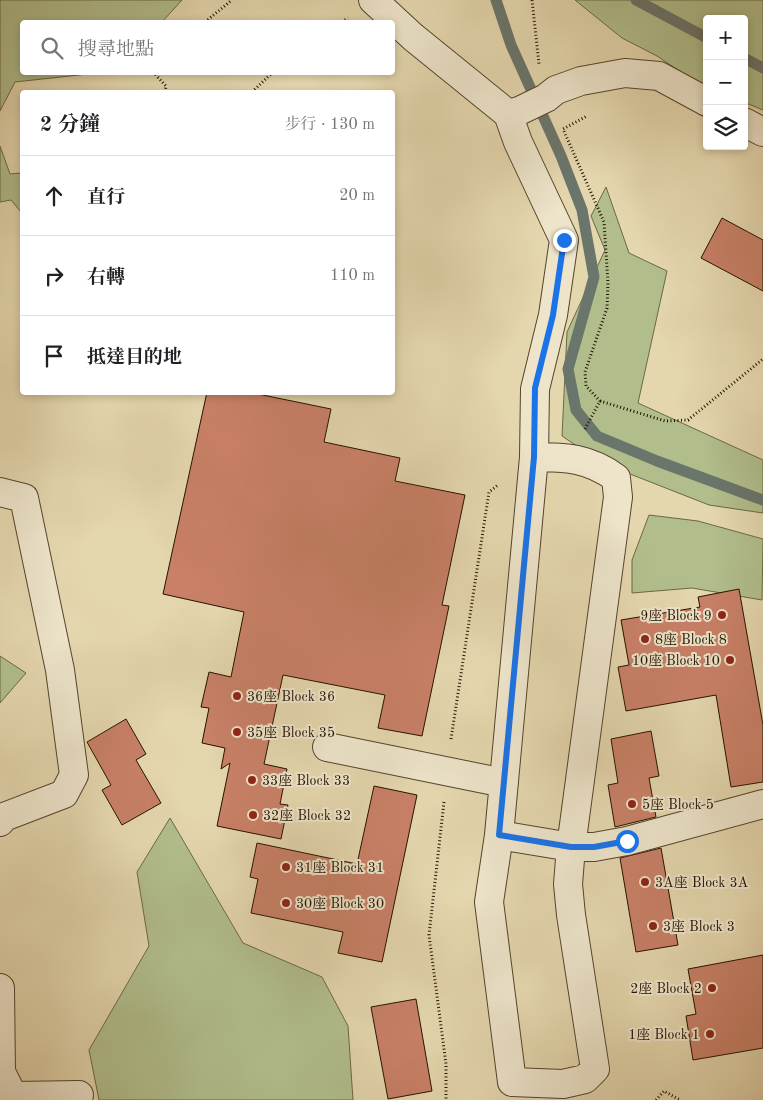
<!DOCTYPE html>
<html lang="zh-TW">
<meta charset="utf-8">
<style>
:root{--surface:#fff;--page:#f6f6f6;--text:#202124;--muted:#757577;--line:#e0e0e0}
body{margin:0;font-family:"Old Standard TT","Noto Serif TC",serif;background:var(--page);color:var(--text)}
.controls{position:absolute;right:15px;top:15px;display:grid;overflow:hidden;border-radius:5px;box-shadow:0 2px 8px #0003}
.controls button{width:45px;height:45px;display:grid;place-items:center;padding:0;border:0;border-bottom:1px solid var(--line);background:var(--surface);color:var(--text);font:25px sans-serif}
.stop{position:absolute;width:15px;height:15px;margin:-11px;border:4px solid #1a73e8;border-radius:50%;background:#fff}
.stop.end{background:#1a73e8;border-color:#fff;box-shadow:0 1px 5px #0008}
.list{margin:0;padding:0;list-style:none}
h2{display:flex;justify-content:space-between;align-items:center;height:65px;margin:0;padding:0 20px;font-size:21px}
h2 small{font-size:16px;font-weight:400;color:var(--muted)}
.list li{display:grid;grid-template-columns:32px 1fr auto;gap:15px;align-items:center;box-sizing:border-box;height:80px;padding:0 20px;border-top:1px solid var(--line)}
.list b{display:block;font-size:19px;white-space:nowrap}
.list em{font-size:16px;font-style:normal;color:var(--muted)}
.icon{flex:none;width:28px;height:28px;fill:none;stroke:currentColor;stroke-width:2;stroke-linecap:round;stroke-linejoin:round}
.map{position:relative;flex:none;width:763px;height:1100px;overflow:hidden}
.search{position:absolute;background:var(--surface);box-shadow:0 2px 8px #0003;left:20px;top:20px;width:375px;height:55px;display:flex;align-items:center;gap:12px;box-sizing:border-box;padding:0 18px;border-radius:5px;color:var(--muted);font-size:19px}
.panel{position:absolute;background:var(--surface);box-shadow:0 2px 8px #0003;left:20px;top:90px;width:375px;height:305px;border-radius:5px}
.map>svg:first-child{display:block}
.green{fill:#b1be8c;stroke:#6b6846}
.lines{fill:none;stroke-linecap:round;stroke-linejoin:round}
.stream{stroke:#6a756b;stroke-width:11}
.building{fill:#c88067;stroke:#251300}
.minor-casing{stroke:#55442b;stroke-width:30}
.path{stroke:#251300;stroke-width:3;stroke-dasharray:1 2.5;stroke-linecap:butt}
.minor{stroke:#ede4ca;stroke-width:28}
.route{stroke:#1a73e8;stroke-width:6}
.poi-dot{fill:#8f2418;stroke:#ede4ca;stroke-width:2}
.labels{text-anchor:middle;stroke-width:4;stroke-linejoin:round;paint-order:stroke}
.poi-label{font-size:14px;fill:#251300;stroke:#ede4ca;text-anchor:start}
</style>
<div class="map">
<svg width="763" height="1100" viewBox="0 0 763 1100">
<rect width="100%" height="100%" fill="#e4d6ad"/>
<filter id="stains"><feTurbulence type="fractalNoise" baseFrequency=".004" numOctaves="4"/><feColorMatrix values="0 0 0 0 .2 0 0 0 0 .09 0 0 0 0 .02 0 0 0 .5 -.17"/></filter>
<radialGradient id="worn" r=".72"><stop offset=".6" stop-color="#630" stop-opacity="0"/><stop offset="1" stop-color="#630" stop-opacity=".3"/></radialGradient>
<path class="green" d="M0,0h182l-20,22h-140v50l75,1 -82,9 -15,29z
M575,0h188v110l-19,-8v-83h-37v68l-9,-4 -41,-27 -35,-18z
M0,146l10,28 12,-1v40l-11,-13 -11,2z
M606,187l23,66 38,18 -29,132 125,57v53l-54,-8 -107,-42 -40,-27 5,-104 38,-82 -14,-34z
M649,515l49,6 65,18 -1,61 -70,-12 -60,5v-33z
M0,656l26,17 -26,30z
M170,818l73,125 79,34 26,49 5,74h-254l-10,-50 60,-104 -12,-74z"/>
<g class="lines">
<path class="stream" d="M496,0l15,45 50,111 21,54 12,67 -26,92 8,41 21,26 60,25 106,39
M636,0l71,38
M744,58l19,10"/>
</g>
<path class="building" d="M722,218l41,22v51l-62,-33z
M207,392h41l83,17 -7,33 76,16 -5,23 70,14 -23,110 7,1 -27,130 -44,-8 7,-33 -102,-20 -19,89 23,5 -7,35 8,1 -7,34 -64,-13 13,-63 -9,6 4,-21 -23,-5 7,-35 -8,-1 8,-35 22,5 13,-65 -81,-18z
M739,589l24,136v57l-32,5 -15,-92 -90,16 -8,-44 11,-2 -8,-45 79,-13 -2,-10z
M126,719l20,35 -10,6 25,43 -39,22 -20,-35 9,-5 -24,-43z
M651,731l8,45 -10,2 7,39 -41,10 -7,-42 10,-2 -7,-44z
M374,786l43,9 -35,167 -44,-9 5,-21 -92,-19 7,-34 -8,-2 7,-34 100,21z
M661,848l17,97 -42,7 -16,-94z
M763,955v93l-70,12 -7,-44 10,-2 -8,-45z
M416,999l16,92 -44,8 -17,-92z"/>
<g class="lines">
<g class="minor-casing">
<path id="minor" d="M373,0l40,37 95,77 10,28 46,98 -11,75 -18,74 -1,68 -35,378 -10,67 23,180 51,2 22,-5 10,-10 -24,-154 -3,-31 3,-37 47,-350 -2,-19c-27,-20 -50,-21 -82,-21
M508,114l11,-3 27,-13 10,-8 25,-9 44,-8 34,3 48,26
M744,122l19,10
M0,492l24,6 36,172 14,105 -10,19 -60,23 -4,5
M327,747l177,36
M499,835l72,12h23l33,-6 136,-37
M0,988l1,84 14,28
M14,1096l65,-1"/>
</g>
<path class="path" d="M532,0l7,64
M205,22l27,-22
M342,22l6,-4
M153,72l13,14 -1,6
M252,92l21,-20
M600,401l65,20 23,-1 75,-61
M585,429l15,-28 -14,-15 -1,-14 22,-64 1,-25 -4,-61 -41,-93 24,-13
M451,739l38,-247 9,-7
M444,802l-15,133 17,129v36
M656,1100l8,-9 16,9"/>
<use href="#minor" class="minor"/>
</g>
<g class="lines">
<path class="route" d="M564,240l-11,75 -18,73 -1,69 -35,378 72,12h23l33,-6"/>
</g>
<g class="poi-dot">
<circle cx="722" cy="615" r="5"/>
<circle cx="645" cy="639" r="5"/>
<circle cx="730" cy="660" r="5"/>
<circle cx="237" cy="696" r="5"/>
<circle cx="237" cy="732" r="5"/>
<circle cx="252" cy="780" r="5"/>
<circle cx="632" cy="804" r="5"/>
<circle cx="253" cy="815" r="5"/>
<circle cx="286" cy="867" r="5"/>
<circle cx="645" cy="882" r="5"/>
<circle cx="286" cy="903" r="5"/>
<circle cx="653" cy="926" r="5"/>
<circle cx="712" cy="988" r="5"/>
<circle cx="710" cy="1034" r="5"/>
</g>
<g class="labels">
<g class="poi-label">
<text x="712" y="620" text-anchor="end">9座 Block 9</text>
<text x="655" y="644">8座 Block 8</text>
<text x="720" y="665" text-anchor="end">10座 Block 10</text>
<text x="247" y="701">36座 Block 36</text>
<text x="247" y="737">35座 Block 35</text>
<text x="262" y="785">33座 Block 33</text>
<text x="642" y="809">5座 Block 5</text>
<text x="263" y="820">32座 Block 32</text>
<text x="296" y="872">31座 Block 31</text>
<text x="655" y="887">3A座 Block 3A</text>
<text x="296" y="908">30座 Block 30</text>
<text x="663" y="931">3座 Block 3</text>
<text x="702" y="993" text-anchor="end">2座 Block 2</text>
<text x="700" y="1039" text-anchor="end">1座 Block 1</text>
</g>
</g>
<rect width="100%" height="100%" filter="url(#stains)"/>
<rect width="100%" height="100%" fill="url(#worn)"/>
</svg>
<div class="controls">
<button>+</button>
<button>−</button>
<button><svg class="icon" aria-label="layers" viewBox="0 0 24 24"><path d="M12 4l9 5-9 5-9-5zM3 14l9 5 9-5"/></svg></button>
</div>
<div class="stop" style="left:627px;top:841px"></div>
<div class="stop end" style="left:564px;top:240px"></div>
<div class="search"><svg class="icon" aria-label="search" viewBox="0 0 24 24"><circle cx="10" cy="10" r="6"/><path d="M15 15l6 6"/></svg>搜尋地點</div>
<section class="panel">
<h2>2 分鐘<small>步行 · 130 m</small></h2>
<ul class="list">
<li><svg class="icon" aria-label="ahead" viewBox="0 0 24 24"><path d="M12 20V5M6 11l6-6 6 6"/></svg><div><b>直行</b></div><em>20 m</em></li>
<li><svg class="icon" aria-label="right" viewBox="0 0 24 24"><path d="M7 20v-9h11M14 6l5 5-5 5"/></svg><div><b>右轉</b></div><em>110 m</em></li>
<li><svg class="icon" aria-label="arrive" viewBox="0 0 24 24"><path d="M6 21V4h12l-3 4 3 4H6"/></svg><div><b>抵達目的地</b></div></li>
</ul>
</section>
</div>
